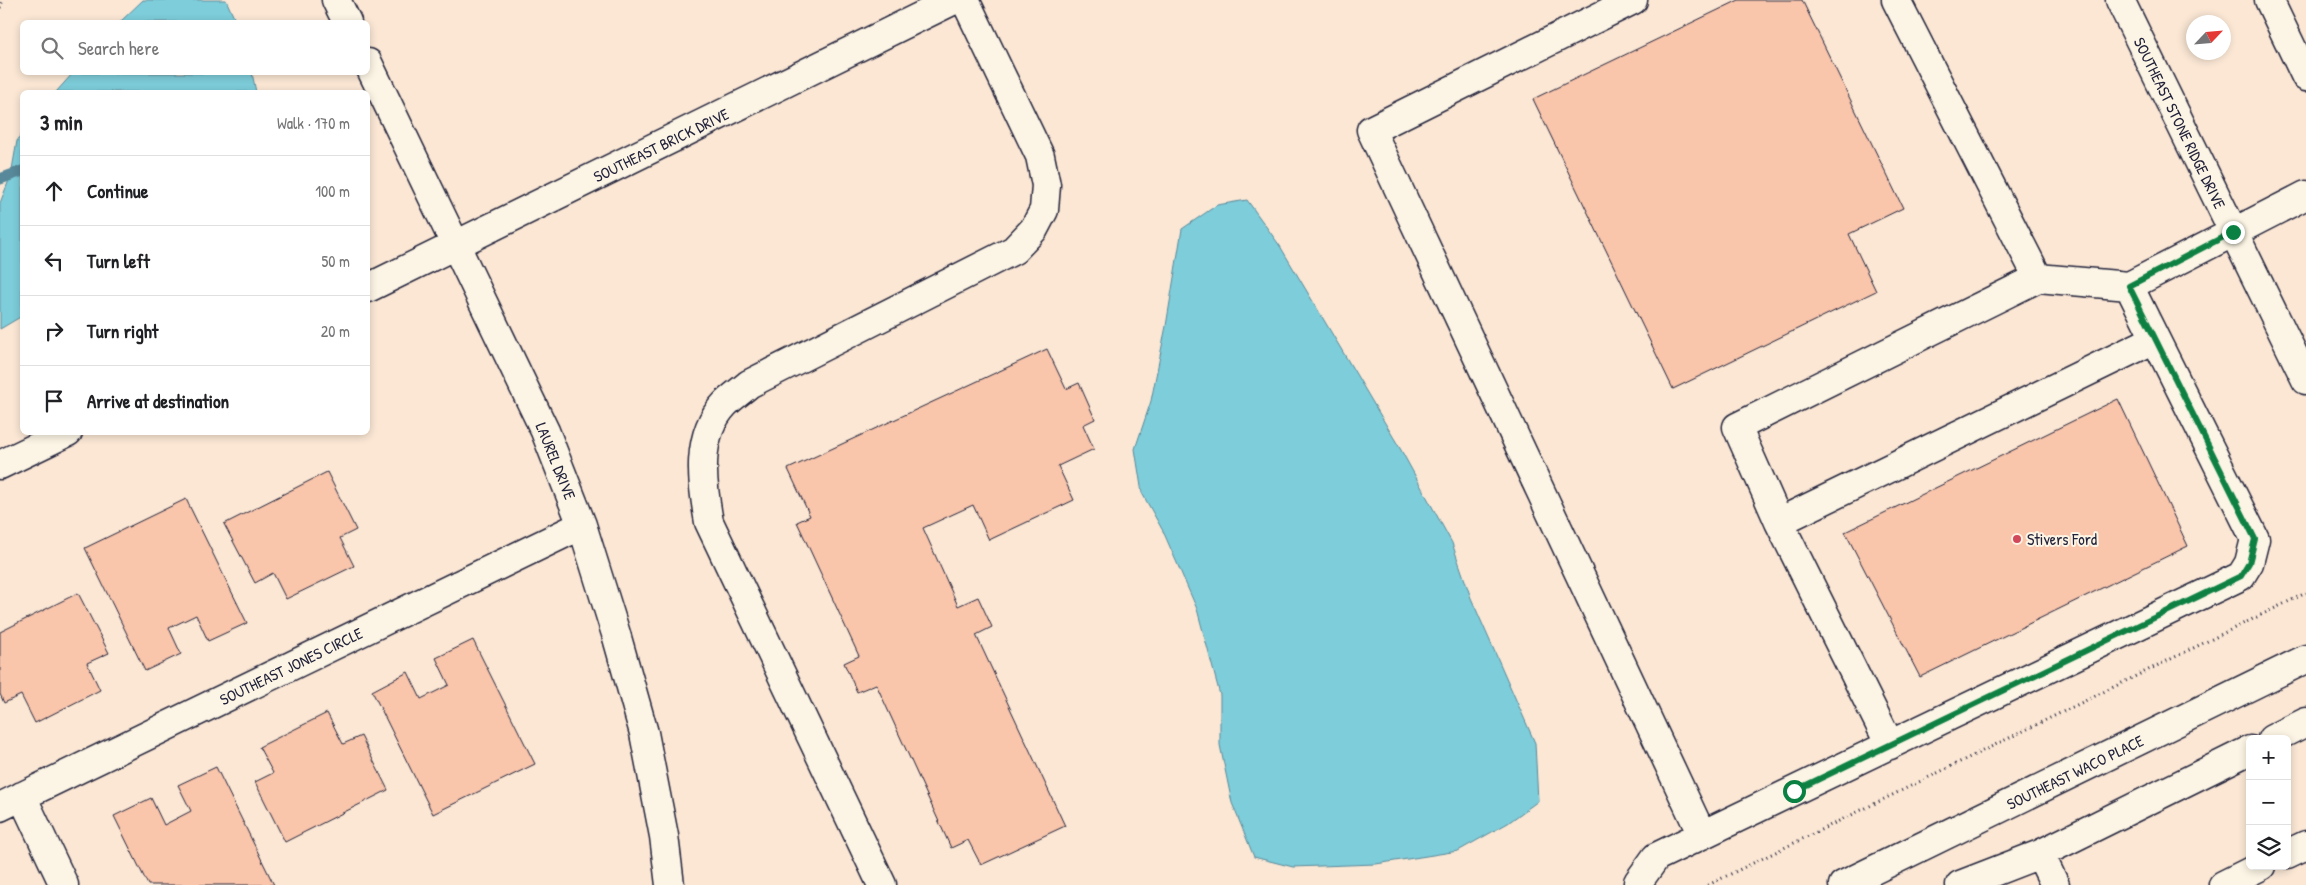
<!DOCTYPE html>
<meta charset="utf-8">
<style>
:root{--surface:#fff;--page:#f6f6f6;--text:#202124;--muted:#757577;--line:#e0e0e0}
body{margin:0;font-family:"Patrick Hand",sans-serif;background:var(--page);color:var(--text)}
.controls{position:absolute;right:15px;bottom:15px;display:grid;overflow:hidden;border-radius:8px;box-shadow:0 2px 8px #0003}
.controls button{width:45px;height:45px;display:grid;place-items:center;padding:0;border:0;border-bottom:1px solid var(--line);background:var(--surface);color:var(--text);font:25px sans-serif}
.compass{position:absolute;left:2186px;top:15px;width:45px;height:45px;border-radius:50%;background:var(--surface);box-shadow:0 2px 8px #0003;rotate:64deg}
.stop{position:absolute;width:15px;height:15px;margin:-11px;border:4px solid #0b8043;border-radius:50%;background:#fff}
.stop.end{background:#0b8043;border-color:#fff;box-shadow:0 1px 5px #0008}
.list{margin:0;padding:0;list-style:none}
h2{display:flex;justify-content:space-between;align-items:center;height:65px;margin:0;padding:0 20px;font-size:21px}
h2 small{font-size:16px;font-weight:400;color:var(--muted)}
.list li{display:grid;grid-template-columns:32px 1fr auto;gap:15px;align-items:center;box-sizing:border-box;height:70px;padding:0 20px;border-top:1px solid var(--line)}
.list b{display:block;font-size:19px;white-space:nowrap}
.list em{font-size:16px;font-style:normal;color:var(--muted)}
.icon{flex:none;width:28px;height:28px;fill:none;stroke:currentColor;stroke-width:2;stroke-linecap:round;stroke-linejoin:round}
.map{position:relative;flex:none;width:2306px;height:885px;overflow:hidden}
.search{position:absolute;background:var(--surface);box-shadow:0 2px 8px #0003;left:20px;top:20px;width:350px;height:55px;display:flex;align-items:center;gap:12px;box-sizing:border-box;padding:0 18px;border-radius:8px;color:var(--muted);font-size:19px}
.panel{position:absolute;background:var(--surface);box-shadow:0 2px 8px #0003;left:20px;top:90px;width:350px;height:345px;border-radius:8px}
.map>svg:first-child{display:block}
.water{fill:#7ecdda;stroke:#59899a}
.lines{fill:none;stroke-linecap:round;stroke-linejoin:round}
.stream{stroke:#59899a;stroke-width:11}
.building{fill:#f9c5ab;stroke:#22223b}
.minor-casing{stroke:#22223b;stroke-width:31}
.path{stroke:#22223b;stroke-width:3;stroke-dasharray:1 4;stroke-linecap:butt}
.minor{stroke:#fcf5e5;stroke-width:28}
.route{stroke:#0b8043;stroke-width:6}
.poi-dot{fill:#d1495b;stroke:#fcf5e5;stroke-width:2}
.labels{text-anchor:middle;stroke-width:4;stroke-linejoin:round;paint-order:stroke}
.street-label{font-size:16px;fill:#22223b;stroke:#fcf5e5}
.poi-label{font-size:16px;fill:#22223b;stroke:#fcf5e5;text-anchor:start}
</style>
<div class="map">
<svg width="2306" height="885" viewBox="0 0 2306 885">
<rect width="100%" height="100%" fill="#fbe7d4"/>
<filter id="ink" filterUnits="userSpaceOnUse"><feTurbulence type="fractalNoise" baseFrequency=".02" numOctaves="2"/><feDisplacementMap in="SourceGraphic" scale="10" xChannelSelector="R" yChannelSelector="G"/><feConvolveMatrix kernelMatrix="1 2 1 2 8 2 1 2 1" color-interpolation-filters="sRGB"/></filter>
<g filter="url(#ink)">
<path class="water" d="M143,0h83l10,22h-116z
M73,73h179l4,19h-200z
M22,134v182l-22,13v-126l11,-28 6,-34z
M1247,200l33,46 121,204 51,93 19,55 64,145 3,58 -30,22 -50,28 -82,13 -83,3 -39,-10 -22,-54 -12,-58v-50l-23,-86 -34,-78 -21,-38 -7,-44 16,-48 15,-75 16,-97 35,-24z"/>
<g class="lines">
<path class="stream" d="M0,179l22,-8"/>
</g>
<path class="building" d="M1739,0h63l101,208 -54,26 27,57 -203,98 -140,-290z
M1047,349l19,40 13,-6 16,36 -12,6 11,24 -36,17 16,34 -85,40 -16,-35 -50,23 35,78 20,-9 14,30 -16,8 89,191 -84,39 -13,-25 -17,8 -75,-164 -19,8 -13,-29 15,-7 -62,-134 13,-6 -22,-47z
M2118,399l70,147 -268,131 -75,-145z
M327,472l29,58 -16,8 14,28 -68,33 -13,-26 -18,10 -31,-59z
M186,499l61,124 -39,18 -12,-26 -27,13 12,26 -36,17 -60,-123z
M78,593l31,60 -22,10 13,27 -65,33 -14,-28 -17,8 -4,-9v-62z
M473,640l62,124 -102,50 -61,-123 36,-19 13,27 28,-14 -13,-27z
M327,713l16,31 18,-8 27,54 -103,52 -30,-60 18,-9 -14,-26z
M216,767l58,118h-126l-34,-69 37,-18 13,27 27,-14 -13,-26z"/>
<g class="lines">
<g class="minor-casing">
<path id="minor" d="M336,0l11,22
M1633,0l-262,130 331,705
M1896,0l142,278 91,8
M2120,0l186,380
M2269,0l37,77
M368,63l177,368 37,94 34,109 28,99 20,103 6,49
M368,288l586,-288
M0,465l68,-33
M1779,522l376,-183
M2272,739l34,-17
M1890,745l-111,-223 -42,-95 301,-149
M22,796l42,89
M0,807l582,-282
M2040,854l15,31
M2287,854l19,-9
M882,885l-173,-363c-7,-38 -14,-87 16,-118 7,-7 16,-13 24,-20l265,-134 20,-21 10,-19 2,-25 -6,-29 -75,-156
M1638,885v-3l18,-25 585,-281 8,-13 6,-24 -126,-253 177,-91
M1843,885l463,-226
M1960,885l80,-31 210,-104
M2223,885l38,-19"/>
</g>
<path class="path" d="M0,8l3,-8
M1708,885l598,-292"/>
<use href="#minor" class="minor"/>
</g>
</g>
<g class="lines" filter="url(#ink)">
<path class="route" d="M1794,791l447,-215 8,-13 6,-24 -126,-253 104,-54"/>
</g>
<circle class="poi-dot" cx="2017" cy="539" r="5"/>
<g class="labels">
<g class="street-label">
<text transform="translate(2180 123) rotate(64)" y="6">SOUTHEAST STONE RIDGE DRIVE</text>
<text transform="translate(661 145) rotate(-26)" y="6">SOUTHEAST BRICK DRIVE</text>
<text transform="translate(556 461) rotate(68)" y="6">LAUREL DRIVE</text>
<text transform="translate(291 666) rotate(-26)" y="6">SOUTHEAST JONES CIRCLE</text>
<text transform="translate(2075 772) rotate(-26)" y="6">SOUTHEAST WACO PLACE</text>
</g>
<g class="poi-label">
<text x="2027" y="545">Stivers Ford</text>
</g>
</g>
</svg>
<div class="controls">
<button>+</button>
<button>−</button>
<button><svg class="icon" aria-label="layers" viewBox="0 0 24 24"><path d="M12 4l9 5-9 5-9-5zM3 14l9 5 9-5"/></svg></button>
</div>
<svg class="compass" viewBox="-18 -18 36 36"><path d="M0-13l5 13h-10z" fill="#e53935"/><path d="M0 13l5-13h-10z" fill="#757577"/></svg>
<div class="stop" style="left:1794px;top:791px"></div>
<div class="stop end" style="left:2233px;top:232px"></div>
<div class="search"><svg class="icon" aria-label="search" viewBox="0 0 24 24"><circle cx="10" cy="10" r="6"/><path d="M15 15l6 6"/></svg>Search here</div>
<section class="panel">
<h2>3 min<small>Walk · 170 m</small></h2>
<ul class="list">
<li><svg class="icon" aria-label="ahead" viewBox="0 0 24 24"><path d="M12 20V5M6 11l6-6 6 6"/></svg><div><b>Continue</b></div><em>100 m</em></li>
<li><svg class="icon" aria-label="left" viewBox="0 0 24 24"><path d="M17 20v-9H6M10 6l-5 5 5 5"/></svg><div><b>Turn left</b></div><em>50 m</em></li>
<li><svg class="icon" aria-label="right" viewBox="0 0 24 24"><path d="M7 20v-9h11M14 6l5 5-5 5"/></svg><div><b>Turn right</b></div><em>20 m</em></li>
<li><svg class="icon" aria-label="arrive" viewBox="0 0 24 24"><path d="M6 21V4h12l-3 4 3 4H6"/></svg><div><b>Arrive at destination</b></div></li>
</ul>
</section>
</div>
